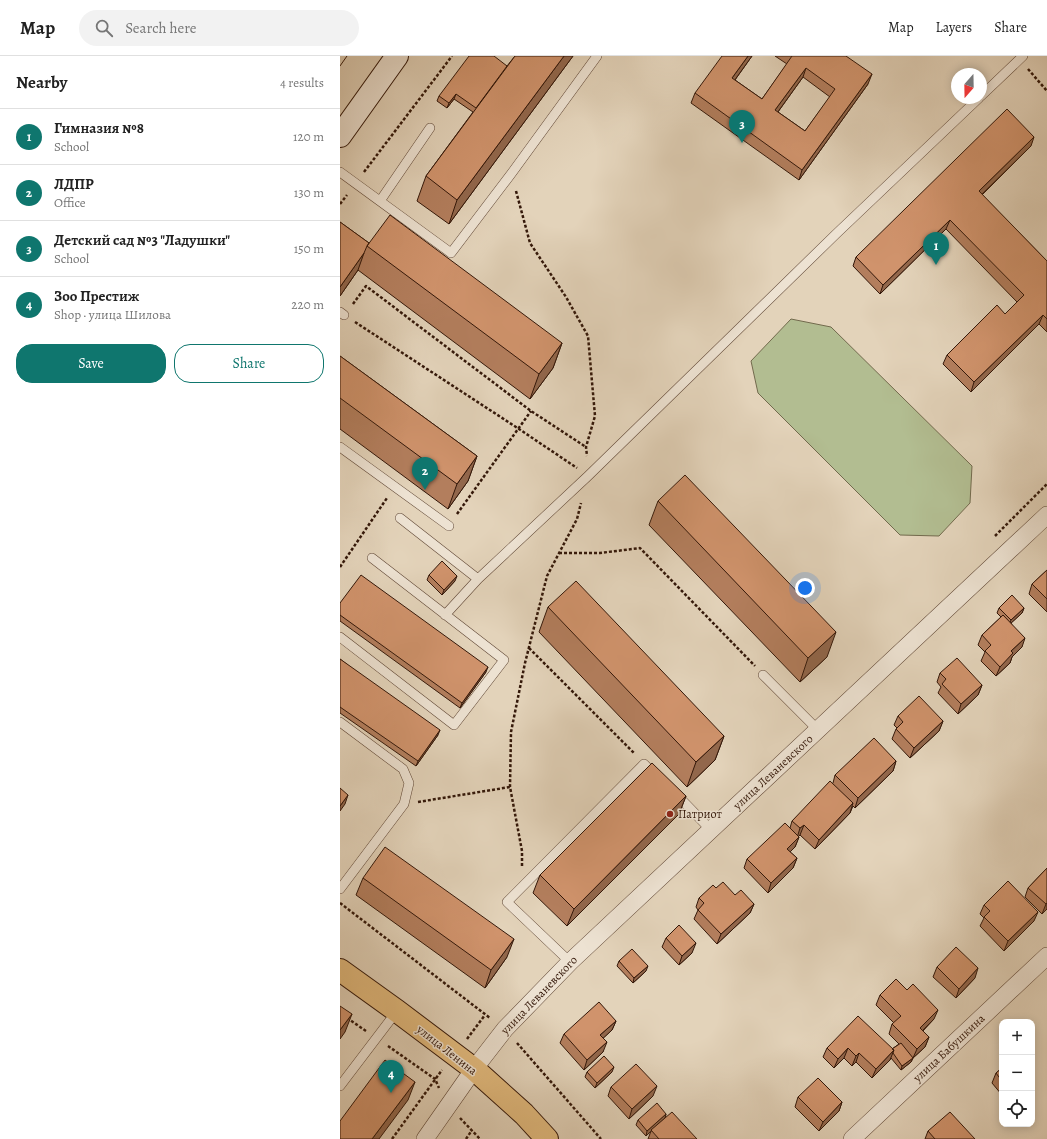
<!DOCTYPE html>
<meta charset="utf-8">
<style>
:root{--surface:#fff;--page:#f2f2f2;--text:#222;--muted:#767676;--line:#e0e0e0;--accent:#0f766e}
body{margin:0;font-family:Alegreya,serif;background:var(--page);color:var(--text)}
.controls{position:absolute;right:12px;bottom:12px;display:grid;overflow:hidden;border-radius:8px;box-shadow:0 2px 10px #0003}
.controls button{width:36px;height:36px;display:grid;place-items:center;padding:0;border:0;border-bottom:1px solid var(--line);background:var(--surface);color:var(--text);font:20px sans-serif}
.compass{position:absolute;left:611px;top:12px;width:36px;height:36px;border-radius:50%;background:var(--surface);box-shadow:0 2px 10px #0003;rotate:200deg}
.you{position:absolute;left:465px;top:532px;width:14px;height:14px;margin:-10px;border:3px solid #fff;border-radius:50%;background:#1a73e8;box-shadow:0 0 0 6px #1a73e833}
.badge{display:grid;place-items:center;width:26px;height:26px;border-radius:50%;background:var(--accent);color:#fff;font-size:13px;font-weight:700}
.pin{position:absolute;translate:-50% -33px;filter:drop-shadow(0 1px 2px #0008)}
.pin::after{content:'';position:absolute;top:21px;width:14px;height:12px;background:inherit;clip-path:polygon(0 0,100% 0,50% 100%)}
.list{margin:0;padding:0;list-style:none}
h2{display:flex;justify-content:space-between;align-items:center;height:52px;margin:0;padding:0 16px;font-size:17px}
h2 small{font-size:13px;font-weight:400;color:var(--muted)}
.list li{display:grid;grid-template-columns:26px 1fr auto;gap:12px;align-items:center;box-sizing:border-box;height:56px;padding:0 16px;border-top:1px solid var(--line)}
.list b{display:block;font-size:15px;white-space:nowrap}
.list p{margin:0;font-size:13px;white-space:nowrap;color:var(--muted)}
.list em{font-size:13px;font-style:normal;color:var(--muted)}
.actions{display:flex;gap:8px;padding:12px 16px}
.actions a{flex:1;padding:9px 0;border:1px solid var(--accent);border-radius:16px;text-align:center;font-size:14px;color:var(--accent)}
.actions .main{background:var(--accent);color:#fff}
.icon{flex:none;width:22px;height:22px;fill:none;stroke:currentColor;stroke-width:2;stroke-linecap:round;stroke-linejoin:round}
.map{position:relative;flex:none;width:707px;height:1083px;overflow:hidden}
header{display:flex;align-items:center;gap:24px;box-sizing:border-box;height:56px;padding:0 20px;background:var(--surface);border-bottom:1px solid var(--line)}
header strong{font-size:19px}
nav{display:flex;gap:22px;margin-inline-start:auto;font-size:14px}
.search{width:280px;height:36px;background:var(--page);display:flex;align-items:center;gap:10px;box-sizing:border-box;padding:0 14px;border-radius:22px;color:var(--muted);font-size:15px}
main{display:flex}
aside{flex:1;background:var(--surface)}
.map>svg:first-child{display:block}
.green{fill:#b2bd91;stroke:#726a4d}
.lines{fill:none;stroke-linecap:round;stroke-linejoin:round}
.lane-casing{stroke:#5f4635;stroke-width:10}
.street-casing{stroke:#5f4635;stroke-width:18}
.secondary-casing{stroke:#331709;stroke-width:24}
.primary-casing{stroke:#331709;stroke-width:24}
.path{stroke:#331709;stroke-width:2.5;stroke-dasharray:3 2;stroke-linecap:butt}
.lane{stroke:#ede2d2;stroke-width:9}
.street{stroke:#ede2d2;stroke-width:17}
.secondary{stroke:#ede2d2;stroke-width:22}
.primary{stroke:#e2ba7d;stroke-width:22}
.tram{stroke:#331709;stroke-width:1}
.wall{fill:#b37e5d;stroke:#331709;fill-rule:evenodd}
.shaded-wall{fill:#92674c;stroke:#331709}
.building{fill:#d0936c;stroke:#331709;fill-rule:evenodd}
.poi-dot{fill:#8f2418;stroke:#ede2d2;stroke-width:1.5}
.labels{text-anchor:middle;stroke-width:3;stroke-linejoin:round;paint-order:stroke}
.street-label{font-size:12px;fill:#331709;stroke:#ede2d2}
.poi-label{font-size:12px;fill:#331709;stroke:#ede2d2;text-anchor:start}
</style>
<header>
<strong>Map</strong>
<div class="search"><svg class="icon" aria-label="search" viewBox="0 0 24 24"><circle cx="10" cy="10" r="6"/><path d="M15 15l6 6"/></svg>Search here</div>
<nav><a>Map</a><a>Layers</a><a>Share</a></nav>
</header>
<main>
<aside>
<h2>Nearby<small>4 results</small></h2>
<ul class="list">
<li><span class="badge">1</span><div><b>Гимназия №8</b><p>School</p></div><em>120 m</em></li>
<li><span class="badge">2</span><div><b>ЛДПР</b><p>Office</p></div><em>130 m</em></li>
<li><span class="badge">3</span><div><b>Детский сад №3 &quot;Ладушки&quot;</b><p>School</p></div><em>150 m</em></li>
<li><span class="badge">4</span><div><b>Зоо Престиж</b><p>Shop · улица Шилова</p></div><em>220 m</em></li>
</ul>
<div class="actions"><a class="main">Save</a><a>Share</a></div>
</aside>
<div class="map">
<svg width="707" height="1083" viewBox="0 0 707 1083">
<rect width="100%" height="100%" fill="#e3d3ba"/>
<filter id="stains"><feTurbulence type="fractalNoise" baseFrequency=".005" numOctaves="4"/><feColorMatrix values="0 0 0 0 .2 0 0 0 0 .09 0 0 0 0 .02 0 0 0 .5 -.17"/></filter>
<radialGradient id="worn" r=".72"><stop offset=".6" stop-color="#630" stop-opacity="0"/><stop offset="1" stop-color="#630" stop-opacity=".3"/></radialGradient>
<path class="green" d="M451,263l40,8 141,139 -2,37 -31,33 -39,-1 -142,-142 -7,-32z"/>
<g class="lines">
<g class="lane-casing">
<path id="lane" d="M641,40l42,-40
M0,116l111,81 60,-79 86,-118
M40,145l50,-73
M0,256l4,3
M0,391l109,79
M60,462l78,61 110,-103 248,-242 143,-136
M105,559l33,-36
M0,581l114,88 50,-65 -132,-102
M423,619l55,55
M0,666l63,47 6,14 -5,21 -64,85
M336,738l35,36
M230,906l-63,-60 137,-138 12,12
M0,1030l57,-75"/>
</g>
<g class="street-casing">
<path id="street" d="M85,1083l49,-70 31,-40 65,-67 477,-447
M512,1083l195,-183"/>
</g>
<g class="secondary-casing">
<path id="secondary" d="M0,80l57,-80"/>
</g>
<g class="primary-casing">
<path id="primary" d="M0,914l57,41 77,58 50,45 23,25"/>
</g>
<path class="path" d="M688,13l19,22
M24,116l88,-116
M176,135l14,52 36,54 22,39 7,80 -9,31 1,9
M0,148l7,-9
M13,248l13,-18 165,125 55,36
M15,266l164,107 58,39
M117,458l74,-103
M655,480l52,-52
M219,497h41l40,-5 115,118
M0,511l47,-69
M189,592l105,105
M78,746l92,-15
M182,810v-15l-12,-64 1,-55 14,-69 22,-87 30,-57 4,-16
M0,847l150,115
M7,962l19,13
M127,983l18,-24
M177,987l84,96
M48,990l47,33 4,9
M120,1062l20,21
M52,1083l50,-69
M126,1083l6,-9"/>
<use href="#lane" class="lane"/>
<use href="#street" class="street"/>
<use href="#secondary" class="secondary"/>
<use href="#primary" class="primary"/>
<path class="tram" d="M0,10l7,-10"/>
</g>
<path class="wall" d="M175,0h58l-124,168 -32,-23 9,-25 47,-64 -19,-13 -7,9 -10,-7 2,-5 68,-30z
M412,0l-17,24 27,19 25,-35 -12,-8h71l22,28 -69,96 -108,-77 4,-10zM463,21l27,20 -25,34 -27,-19z
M691,90l-49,49 65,66v71l-8,-8 -68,68 -28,-28 4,-9 58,-41 12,-12 -71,-73 -66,65 -27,-28 3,-9z
M0,166l29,21 193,100 -9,25 -23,31 -172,-129 -18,26z
M0,300l137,100 -9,25 -20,28 -108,-80z
M318,445l169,156 -27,25 -151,-157z
M707,514v42l-18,-18 3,-10z
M89,519l26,6 -13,14 -15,-15z
M0,547l146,69 -26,36 -120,-87z
M208,551l176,129 -9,24 -28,27 -148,-155z
M659,552h25l-2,5 -11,10 11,24 -10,10 -2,6 -14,13 -15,-15 4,-9 -7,-7 4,-10 19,-18 -4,-4z
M0,603l98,76 -22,31 -76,-53z
M600,617l42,12 -4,10 -20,19 -20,-21 3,-6 -4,-5z
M558,660l45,5 -4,10 -29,27 -18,-19 4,-10 1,-1 -3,-3z
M556,705l-3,10 -38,37 -2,-2 -3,7 -35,36 -15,-14 -2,2h1l-4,10 -5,5 7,6 -4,10 -25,25 -24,-25 3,-9 43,-31 2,-7 41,-38 2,-8z
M346,740l-7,18 -112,112 -34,-33 7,-18z
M707,812v41l-5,5 -17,-17 3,-9z
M23,822l144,79 -22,31 -129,-93z
M376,832l19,7 19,9 -4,9 -33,31 -23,-25 4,-9 -2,-3 3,-9z
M644,849l50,16 -30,30 -24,-25 4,-8 -4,-4z
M326,882l26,15 -13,12 -17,-18z
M279,905l27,10 -13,12 -16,-17z
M597,911l38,11 -19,20 -23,-21z
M540,939l54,24 -11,12 6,6 -4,10 -12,11 -2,4 -10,8 -10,-12 -1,2 -18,18 -16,-16 -4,4 -8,-8 -10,10 -11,-11 4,-9 65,1 7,-5 -10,-10 3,-10 2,-1 -18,-18z
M276,965l-4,9 -9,8v14l-19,18 -24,-27 4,-9z
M662,1012v27l-10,-12 4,-10z
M247,1016h25l-17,16 -10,-11z
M271,1031l42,9 -24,23 -21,-23z
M458,1041l44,5 -3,9 -20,20 -24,-24z
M326,1058l-1,4 32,21h-49l3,-8 -5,5 -10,-11 2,-5z
M588,1075l47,8h-50z"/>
<path class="shaded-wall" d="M224,0h9l-124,168 8,-24z
M408,0h4l-23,32 3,-10z
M466,12l-3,9 -31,43 3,-10z
M532,18l-4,10 -69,96 3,-10z
M116,38l-2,5 -7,9 2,-5z
M694,81l-3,9 -56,55 4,-10z
M610,164l-4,9 -66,65 3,-9z
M24,197l-6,17 -18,26v-9z
M703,259l-4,9 -68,68 3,-10z
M222,287l-9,25 -23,31 9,-25z
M137,400l-9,25 -20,28 9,-25z
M117,520l-2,5 -13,14 2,-5z
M684,552l-2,5 -13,12 2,-5z
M496,576l-9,25 -27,25 8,-24z
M685,582l-3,9 -10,10 -2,6 -14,13 4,-9 11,-16z
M148,611l-2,5 -26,36 2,-5z
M642,629l-4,10 -20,19 3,-10z
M603,665l-4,10 -29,27 4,-10z
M100,674l-2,5 -22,31 2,-5z
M384,680l-9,24 -28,27 9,-25z
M556,705l-3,10 -38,37 3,-10z
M8,739l-3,9 -5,7v-5z
M346,740l-7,18 -112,112 7,-17z
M513,747l-3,10 -35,36 4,-9z
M464,769l-4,10 -3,3 3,-10z
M459,781l-4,10 -11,11 3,-9z
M457,802l-4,10 -25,25 3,-10z
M707,847v6l-5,5 4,-10z
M414,848l-4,9 -33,31 4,-10z
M698,856l-4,9 -30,30 4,-10z
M174,883l-7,18 -22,31 6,-18z
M356,887l-4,10 -13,12 3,-9z
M308,910l-2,5 -13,12 1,-5z
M638,912l-3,10 -19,20 3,-9z
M598,954l-4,9 -18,18 4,-9z
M12,958l-7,18 -5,7v-9z
M276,965l-4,9 -15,14 3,-9z
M589,981l-4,10 -12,11 4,-9z
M267,986l-4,10 -19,18 3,-10z
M508,992l-4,10 -10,10 4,-9z
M554,994l-4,10 -18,18 4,-9z
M519,997l-3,9 -4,4 4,-10z
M573,1002l-2,4 -10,8 1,-4z
M274,1011l-2,5 -17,16 2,-5z
M75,1026l-7,18 -29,39h-7z
M317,1030l-4,10 -24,23 3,-10z
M502,1046l-3,9 -20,20 4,-9z
M326,1058l-1,4 -19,18 1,-5z"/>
<path class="building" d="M129,0h25l13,10 -31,42 -20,-14 -7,9 -10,-7z
M175,0h49l-107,144 -31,-24z
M382,0h26l-16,22 30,21 30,-43h54l26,18 -70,96 -107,-77zM466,12l29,21 -30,42 -30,-21z
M667,53l27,28 -55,54 68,70v58l-4,-4 -69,67 -27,-27 50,-50 8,9 19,-19 -74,-75 -67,65 -27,-28z
M50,159l172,128 -23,31 -172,-128z
M0,166l29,21 -2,3 -3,7 -24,34z
M0,300l137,100 -20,28 -117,-86z
M345,419l151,157 -28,26 -150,-157z
M102,505l15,15 -13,14 -15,-15z
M707,514v29l-15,-15z
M21,519l127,92 -26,36 -122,-88v-12z
M236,525l148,155 -28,26 -148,-155z
M672,539l12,13 -13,12 -12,-12z
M663,559l22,23 -14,13 2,2 -13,14 -15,-16 6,-6 -9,-10z
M617,602l25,27 -21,19 -19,-20 4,-5 -6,-6z
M0,603l100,71 -22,31 -78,-54z
M579,640l24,25 -29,27 -18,-19 7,-7 -5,-6z
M534,682l22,23 -38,37 -23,-23z
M312,707l34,33 -112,113 -34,-34z
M490,725l23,22 -34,37 -15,-15 -4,3 -8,-7z
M0,732l8,7 -8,11z
M445,767l14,14 -12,12 10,9 -26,25 -24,-24z
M45,791l129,92 -23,31 -128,-92z
M707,812v35l-1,1 -18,-16z
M668,825l30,31 -30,29 -24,-24 6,-6 -6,-6z
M383,826l12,13 6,-5 13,14 -33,30 -23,-24 6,-7 -5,-5 14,-13 3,3z
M339,869l17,18 -14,13 -16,-18z
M616,891l22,21 -19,21 -22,-22z
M292,893l16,17 -14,12 -15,-17z
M556,923l11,11 6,-6 25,26 -18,18 9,9 -12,12 -25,-25 9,-8 -21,-21z
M259,946l17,19 -16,14 7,7 -20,18 -23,-26z
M0,950l12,8 -12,16z
M518,960l36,34 -18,19 -17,-16 -3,3 -8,-8 -10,11 -11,-11z
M561,987l12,15 -11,8 -9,-13 1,-3 -2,-1z
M264,1000l10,11 -17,16 -10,-11z
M45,1004l30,22 -43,57h-32v-18z
M296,1008l21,22 -25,23 -21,-22z
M662,1012v13l-6,-8z
M478,1022l24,24 -19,20 -25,-25z
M317,1047l9,11 -19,17 -9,-11z
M332,1056l25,27h-38l-8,-9z
M610,1056l25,27h-40l-7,-8z"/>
<circle class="poi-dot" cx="330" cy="758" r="4"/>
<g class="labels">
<g class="street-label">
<text transform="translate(433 716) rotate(-43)" y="4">улица Леваневского</text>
<text transform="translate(199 939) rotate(-46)" y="4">улица Леваневского</text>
<text transform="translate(609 992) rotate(-43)" y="4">улица Бабушкина</text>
<text transform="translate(107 994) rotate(38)" y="4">улица Ленина</text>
</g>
<g class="poi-label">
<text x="338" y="762">Патриот</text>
</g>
</g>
<rect width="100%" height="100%" filter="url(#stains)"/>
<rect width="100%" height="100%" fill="url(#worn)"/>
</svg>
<div class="controls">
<button>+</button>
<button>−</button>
<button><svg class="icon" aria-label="locate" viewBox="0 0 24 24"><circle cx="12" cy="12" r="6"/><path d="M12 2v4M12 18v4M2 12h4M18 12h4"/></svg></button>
</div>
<svg class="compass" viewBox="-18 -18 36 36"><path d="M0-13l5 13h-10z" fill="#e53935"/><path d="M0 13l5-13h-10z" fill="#767676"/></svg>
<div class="you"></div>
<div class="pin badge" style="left:596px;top:209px">1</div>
<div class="pin badge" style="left:85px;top:434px">2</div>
<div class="pin badge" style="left:402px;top:87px">3</div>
<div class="pin badge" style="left:51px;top:1037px">4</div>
</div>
</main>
